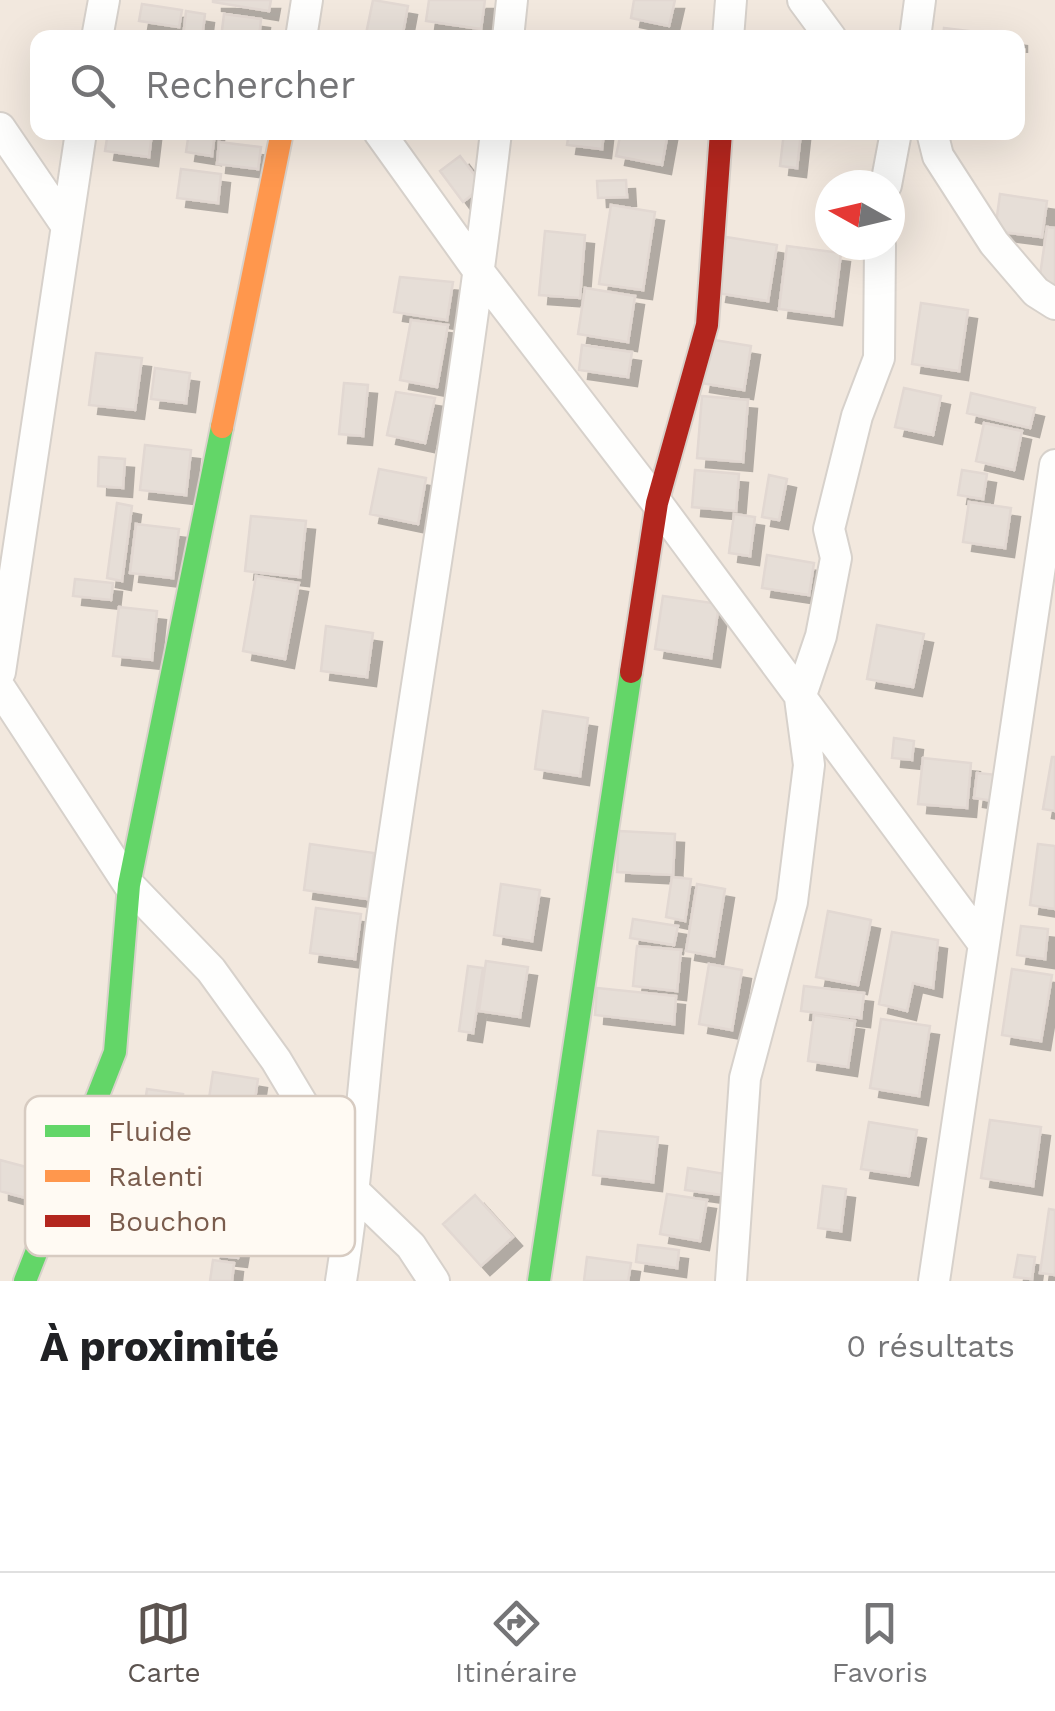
<!DOCTYPE html>
<html lang="fr">
<meta charset="utf-8">
<style>
:root{--surface:#fff;--page:#f6f6f6;--text:#202124;--muted:#757577;--line:#e0e0e0;--accent:#5c5450}
body{margin:0;font-family:"Work Sans",sans-serif;background:var(--page);color:var(--text)}
.compass{position:absolute;left:815px;top:170px;width:90px;height:90px;border-radius:50%;background:var(--surface);box-shadow:0 10px 40px #0002;rotate:278deg}
.list{margin:0;padding:0;list-style:none}
h2{display:flex;justify-content:space-between;align-items:center;height:130px;margin:0;padding:0 40px;font-size:42px}
h2 small{font-size:32px;font-weight:400;color:var(--muted)}
.icon{flex:none;width:55px;height:55px;fill:none;stroke:currentColor;stroke-width:2;stroke-linecap:round;stroke-linejoin:round}
.map{position:relative;flex:none;width:1055px;height:1281px;overflow:hidden}
.search{position:absolute;background:var(--surface);box-shadow:0 10px 40px #0002;left:30px;right:30px;top:30px;height:110px;display:flex;align-items:center;gap:25px;box-sizing:border-box;padding:0 35px;border-radius:20px;color:var(--muted);font-size:38px}
.sheet{height:290px;background:var(--surface)}
nav{display:flex;justify-content:space-around;align-items:center;box-sizing:border-box;height:140px;border-top:2px solid var(--line);background:var(--surface);font-size:28px;color:var(--muted)}
nav a{display:grid;justify-items:center;gap:5px}
nav .on{color:var(--accent)}
.map>svg:first-child{display:block}
.residential{fill:#f2e8de;fill-rule:evenodd}
.building{fill:#e6ded7;stroke:#e2d8d2;stroke-width:2.5;filter:url(#shadow)}
.lines{fill:none;stroke-linecap:round;stroke-linejoin:round}
.street-casing{stroke:#d7d1cb;stroke-width:34}
.fast-casing{stroke:#d9d2cb;stroke-width:26}
.slow-casing{stroke:#d9d2cb;stroke-width:26}
.jam-casing{stroke:#d9d2cb;stroke-width:26}
.street{stroke:#fefefd;stroke-width:30}
.fast{stroke:#63d668;stroke-width:22}
.slow{stroke:#ff974d;stroke-width:22}
.jam{stroke:#b3261e;stroke-width:22}
.key{fill:#fffaf3;stroke:#d7cbc1;stroke-width:2.5}
.key-label{font-size:28px;fill:#7a5c4d}
</style>
<div class="map">
<svg width="1055" height="1281" viewBox="0 0 1055 1281">
<defs>
<filter id="shadow"><feDropShadow dx="9" dy="9" stdDeviation="0" flood-color="#0004"/></filter>
</defs>
<rect width="100%" height="100%" fill="#f9f5f0"/>
<path class="residential" d="M0,0h1055v1281h-1055zM38,38h980v94h-980zM830,185h60v60h-60z"/>
<path class="building" d="M213,0h58l-2,11 -56,-9z
M373,0l35,6 -6,32 -36,-4z
M429,0h56l-4,29 -55,-8z
M634,0h41l-6,26 -38,-8z
M142,4l40,6 -3,17 -40,-6z
M186,11l19,3 -3,24h-19z
M224,14l37,5 -2,19h-38z
M944,28l74,9v7v-6h-75z
M108,132h44l-3,25 -44,-6z
M189,132h26l-3,24 -26,-4z
M569,132h35l-2,17 -35,-4z
M621,132h47l-6,33 -46,-9z
M784,132h17l-4,36 -17,-2z
M219,142l42,5 -3,22 -41,-5z
M460,156l23,30 -20,16 -23,-31z
M181,169l40,5 -3,29 -41,-5z
M626,180l1,17 -29,1 -1,-17z
M1000,194l47,7 -5,36 -47,-6z
M611,205l44,7 -12,78 -44,-6z
M1047,227l8,1v63l-17,-2z
M545,231l40,4 -5,63 -41,-3z
M726,237l51,8 -9,56 -51,-8z
M787,246l54,7 -8,63 -54,-7z
M400,277l53,5 -6,38 -53,-8z
M585,288l50,8 -7,46 -50,-8z
M921,303l47,7 -9,61 -47,-7z
M411,320l37,5 -11,62 -37,-7z
M708,339l43,7 -7,44 -43,-7z
M582,345l50,7 -4,25 -49,-7z
M96,353l46,5 -7,52 -46,-5z
M155,368l35,5 -4,30 -35,-4z
M344,383l24,2 -5,51 -24,-2z
M904,388l37,8 -8,39 -38,-8z
M396,392l39,6 -10,45 -38,-8z
M971,393l64,15 -5,20 -63,-15z
M702,396l46,4 -5,62 -46,-4z
M984,423l38,8 -8,39 -38,-9z
M145,445l46,5 -5,45 -46,-5z
M99,457l26,2 -2,29 -25,-2z
M379,469l47,9 -8,46 -48,-10z
M695,470l44,4 -3,37 -44,-4z
M962,470l25,4 -4,25 -25,-4z
M769,475l18,4 -8,41 -17,-3z
M969,502l42,6 -6,40 -42,-6z
M117,503l15,3 -10,75 -15,-3z
M734,514l21,3 -5,39 -21,-3z
M251,516l55,5 -6,56 -55,-6z
M136,524l43,5 -6,49 -43,-5z
M767,555l47,8 -5,32 -47,-7z
M256,576l43,7 -14,76 -42,-8z
M75,579l38,4 -2,17 -38,-4z
M663,596l56,8 -8,54 -56,-9z
M119,607l38,4 -5,49 -39,-4z
M877,625l47,9 -11,53 -46,-8z
M326,626l47,7 -6,44 -46,-6z
M543,711l45,7 -8,58 -45,-7z
M894,738l20,3 -2,19 -20,-2z
M1052,757h3v54l-12,-2z
M923,758l48,5 -4,45 -49,-4z
M977,773l21,2 -4,26 -20,-3z
M619,831l56,3 -2,41 -56,-3z
M310,844l64,9 -6,46 -64,-9z
M1038,844l17,2v63l-25,-4z
M672,877l19,2 -6,42 -19,-4z
M501,884l39,6 -8,51 -38,-6z
M697,884l28,5 -11,67 -28,-5z
M316,908l45,6 -6,45 -45,-6z
M828,911l43,9 -13,65 -42,-8z
M633,919l45,7 -4,19 -44,-7z
M1021,926l27,3 -3,30 -28,-4z
M892,932l46,8 -5,48 -20,-5 -6,28 -28,-7z
M637,946l44,4 -4,41 -44,-5z
M486,961l42,6 -8,50 -41,-6z
M709,964l33,6 -10,60 -33,-6z
M468,966l15,2 -10,65 -14,-2z
M1012,969l40,6 -11,66 -39,-6z
M804,986l60,7 -3,25 -60,-7z
M597,988l79,8 -2,28 -79,-9z
M814,1015l41,6 -7,46 -40,-6z
M881,1019l49,7 -11,70 -49,-8z
M213,1072l45,7 -6,39 -45,-6z
M147,1089l36,5 -6,48 -37,-5z
M990,1120l51,7 -8,59 -52,-8z
M869,1122l48,8 -8,46 -48,-7z
M598,1131l60,6 -5,45 -60,-7z
M0,1160l45,12 -8,29 -37,-10z
M688,1168l37,6 -3,21 -37,-5z
M823,1186l23,3 -5,42 -23,-3z
M667,1194l40,6 -7,41 -40,-7z
M475,1195l38,42 -32,29 -38,-42z
M218,1206l28,4 -8,48 -27,-3z
M1049,1209l6,1v65l-15,-2z
M638,1245l41,5 -2,18 -41,-6z
M1018,1255l17,2 -3,22 -18,-2z
M587,1257l44,6 -3,18h-44z
M213,1260l21,3 -2,18h-22z"/>
<g class="lines">
<g class="street-casing">
<path id="street" d="M803,0l28,38
M97,38l7,-38
M301,38l6,-38
M508,38l4,-38
M728,38l3,-38
M915,38l5,-38
M0,128l66,97
M379,132l101,141 177,230 326,440
M932,132l6,24 56,87 42,49 19,12
M886,185l10,-53
M0,672l81,-540
M0,688l129,197 82,85 65,90 79,132 56,54 23,35
M341,1281c20,-125 25,-251 43,-376 37,-258 82,-514 112,-773
M731,1281l14,-203 47,-176 17,-137 -9,-67 21,-62 15,-78 -7,-29 28,-113 22,-58 1,-113
M934,1281l121,-816"/>
</g>
<g class="fast-casing">
<path id="fast" d="M25,1281l90,-229 14,-167 93,-458
M539,1281l92,-609"/>
</g>
<g class="slow-casing">
<path id="slow" d="M222,427l60,-295"/>
</g>
<g class="jam-casing">
<path id="jam" d="M631,672l26,-169 50,-178 14,-193"/>
</g>
<use href="#street" class="street"/>
<use href="#fast" class="fast"/>
<use href="#slow" class="slow"/>
<use href="#jam" class="jam"/>
</g>
<rect x="25" y="1096" width="330" height="160" rx="15" class="key"/>
<rect x="45" y="1125" width="45" height="12" fill="#63d668"/>
<rect x="45" y="1170" width="45" height="12" fill="#ff974d"/>
<rect x="45" y="1215" width="45" height="12" fill="#b3261e"/>
<g class="key-label">
<text x="108" y="1141">Fluide</text>
<text x="108" y="1186">Ralenti</text>
<text x="108" y="1231">Bouchon</text>
</g>
</svg>
<svg class="compass" viewBox="-18 -18 36 36"><path d="M0-13l5 13h-10z" fill="#e53935"/><path d="M0 13l5-13h-10z" fill="#757577"/></svg>
<div class="search"><svg class="icon" aria-label="search" viewBox="0 0 24 24"><circle cx="10" cy="10" r="6"/><path d="M15 15l6 6"/></svg>Rechercher</div>
</div>
<section class="sheet">
<h2>À proximité<small>0 résultats</small></h2>
<ul class="list">
</ul>
</section>
<nav>
<a class="on"><svg class="icon" aria-label="map" viewBox="0 0 24 24"><path d="M3 6l6-2 6 2 6-2v14l-6 2-6-2-6 2zM9 4v14M15 6v14"/></svg>Carte</a>
<a><svg class="icon" aria-label="directions" viewBox="0 0 24 24"><path d="M12 3l9 9-9 9-9-9zM9 14v-3h6M13 9l2 2-2 2"/></svg>Itinéraire</a>
<a><svg class="icon" aria-label="saved" viewBox="0 0 24 24"><path d="M7 4h10v16l-5-4-5 4z"/></svg>Favoris</a>
</nav>
